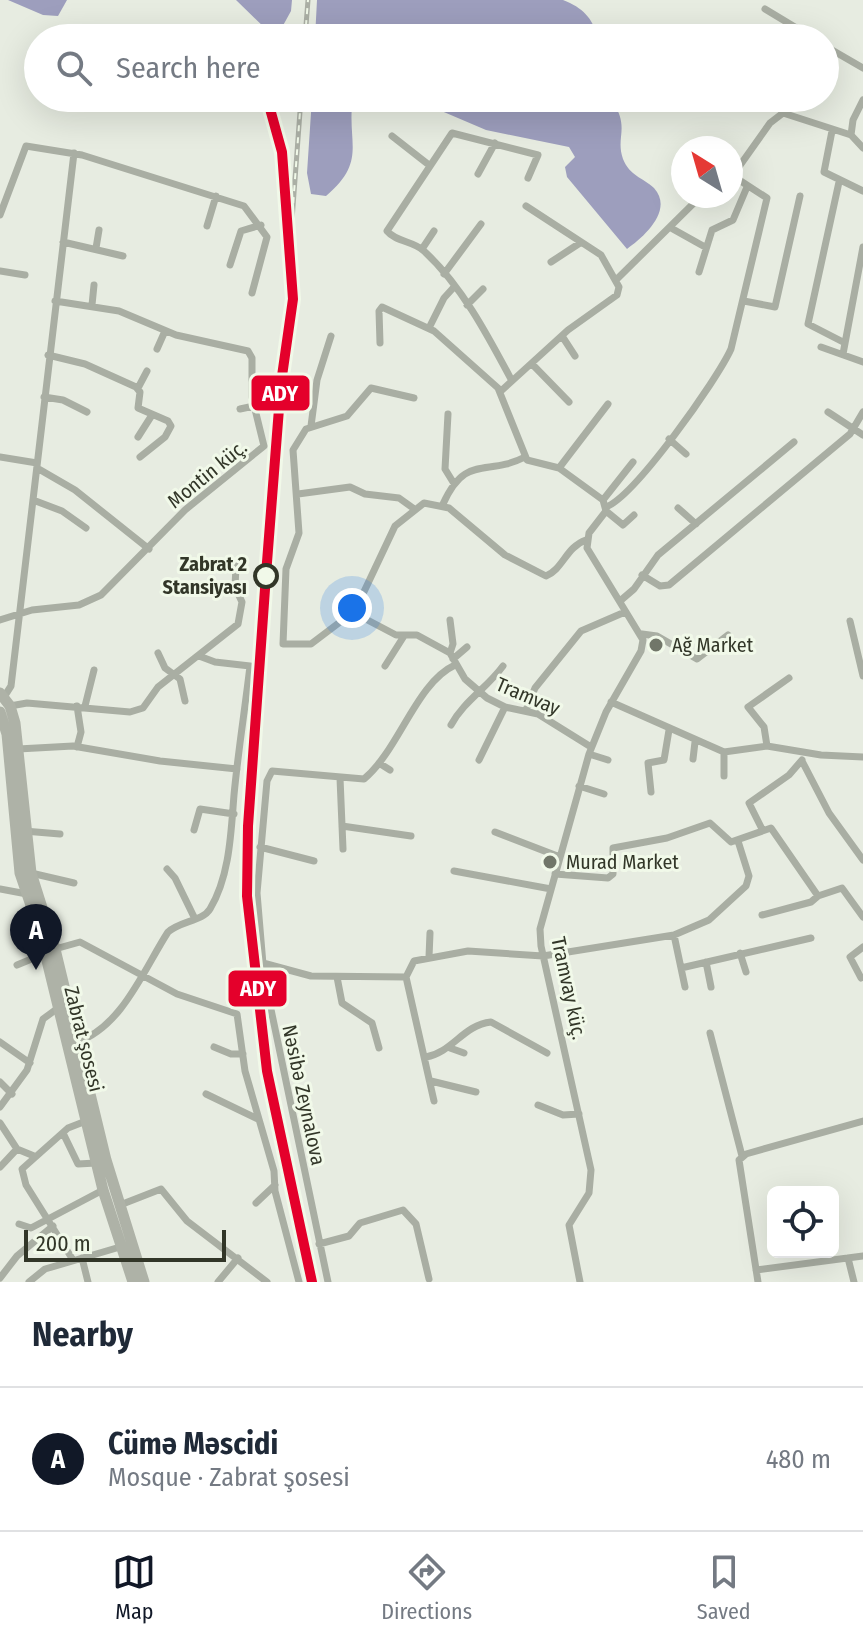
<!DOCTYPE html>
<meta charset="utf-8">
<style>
:root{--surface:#fff;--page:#f2f2f3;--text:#1f2937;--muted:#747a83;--line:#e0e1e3;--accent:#111827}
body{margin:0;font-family:"Fira Sans Condensed",sans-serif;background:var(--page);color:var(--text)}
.controls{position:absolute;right:24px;bottom:24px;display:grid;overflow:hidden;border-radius:12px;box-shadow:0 8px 32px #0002}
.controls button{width:72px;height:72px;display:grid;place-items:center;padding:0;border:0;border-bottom:2px solid var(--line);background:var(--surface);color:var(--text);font:40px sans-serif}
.compass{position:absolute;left:671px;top:136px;width:72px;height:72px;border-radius:50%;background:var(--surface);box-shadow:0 8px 32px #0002;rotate:323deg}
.scale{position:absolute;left:24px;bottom:20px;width:202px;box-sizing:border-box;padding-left:8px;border:4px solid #323628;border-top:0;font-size:22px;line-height:28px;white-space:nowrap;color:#323628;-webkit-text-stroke:6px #f1f9e9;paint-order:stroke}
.you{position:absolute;left:352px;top:608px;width:28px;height:28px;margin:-20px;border:6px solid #fff;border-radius:50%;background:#1a73e8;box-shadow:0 0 0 12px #1a73e833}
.badge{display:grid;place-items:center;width:52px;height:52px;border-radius:50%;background:var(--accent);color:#fff;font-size:26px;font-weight:700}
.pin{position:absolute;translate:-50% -66px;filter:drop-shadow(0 2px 4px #0008)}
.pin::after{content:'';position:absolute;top:42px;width:28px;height:24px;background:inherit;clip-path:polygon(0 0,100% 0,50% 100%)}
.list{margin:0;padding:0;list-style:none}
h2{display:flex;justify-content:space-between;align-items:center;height:104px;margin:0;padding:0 32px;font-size:34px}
h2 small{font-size:26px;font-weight:400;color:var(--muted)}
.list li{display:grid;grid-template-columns:52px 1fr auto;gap:24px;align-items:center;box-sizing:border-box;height:144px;padding:0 32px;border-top:2px solid var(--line)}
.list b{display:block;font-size:30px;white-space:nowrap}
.list p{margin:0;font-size:26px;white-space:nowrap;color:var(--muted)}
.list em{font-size:26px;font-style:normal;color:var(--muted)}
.icon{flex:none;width:44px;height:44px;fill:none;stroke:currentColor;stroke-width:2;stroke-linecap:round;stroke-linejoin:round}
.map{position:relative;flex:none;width:863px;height:1282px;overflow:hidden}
.search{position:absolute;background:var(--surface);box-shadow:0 8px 32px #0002;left:24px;right:24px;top:24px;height:88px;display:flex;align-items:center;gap:20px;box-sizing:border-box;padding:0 28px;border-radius:44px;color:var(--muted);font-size:30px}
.sheet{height:248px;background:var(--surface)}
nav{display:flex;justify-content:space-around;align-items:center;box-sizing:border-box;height:112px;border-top:2px solid var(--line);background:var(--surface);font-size:22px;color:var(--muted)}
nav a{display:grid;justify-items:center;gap:4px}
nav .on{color:var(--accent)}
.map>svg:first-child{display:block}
.water{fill:#9d9ebd}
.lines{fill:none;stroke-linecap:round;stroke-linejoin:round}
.street{stroke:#a9aea3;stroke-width:7}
.primary{stroke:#aeb2a7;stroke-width:11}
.rail-casing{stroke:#abafa5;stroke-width:5}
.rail{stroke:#f1f9e9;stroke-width:2;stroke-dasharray:6;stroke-linecap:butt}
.rail-1-casing{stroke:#f1f9e9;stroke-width:16}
.rail-1{stroke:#e4002b;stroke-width:10}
.stop-dot{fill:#f1f9e9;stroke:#323628;stroke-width:4}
.poi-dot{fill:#717669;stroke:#f1f9e9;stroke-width:3}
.labels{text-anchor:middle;stroke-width:6;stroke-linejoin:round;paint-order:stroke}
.street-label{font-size:20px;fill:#323628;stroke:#f1f9e9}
.stop-label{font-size:20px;font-weight:bold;fill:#323628;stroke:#f1f9e9;text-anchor:end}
.poi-label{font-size:20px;fill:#323628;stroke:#f1f9e9;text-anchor:start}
.line-badge{stroke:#f1f9e9;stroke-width:3}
.badge-label{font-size:22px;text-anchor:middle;font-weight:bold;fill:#fff}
</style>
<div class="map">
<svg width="863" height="1282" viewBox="0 0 863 1282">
<rect width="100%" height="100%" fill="#e7ece1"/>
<path class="water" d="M8,0h59l-9,16 -15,-1z
M236,0h56l-1,11 -11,20 -11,1z
M317,0h246c20,8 29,17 35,38h-190c-27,-16 -63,0 -93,0z
M312,98h41c-7,45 15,62 -27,98l-15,-2 -4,-21z
M411,98l200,1c20,29 4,37 12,60 7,17 19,18 31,29 20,22 -10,49 -27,61l-60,-72 -2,-10 10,-10 -6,-10 -83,-17z"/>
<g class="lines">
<path class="street" d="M765,9l48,29
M825,46l38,22
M863,100l-10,20 -2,15 12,13
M832,131l-8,41 39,19
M392,136l37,29
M478,174l17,-31
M731,178l39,-55 13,-10 68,22
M839,182l-31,142 37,19
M0,215l26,-69 56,9 162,51 23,31 -15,56
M207,226l9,-30
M671,228l34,19
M63,242l60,14
M96,248l3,-18
M422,249l12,-18
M551,262l29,-19
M230,265l11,-34 20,-6
M0,271l25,4
M699,272l13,-42 21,-10 14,-33
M444,274l37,-50
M617,279l84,-83
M744,301l31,6 25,-111
M92,305l2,-20
M467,305l16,-16
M429,328l15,-30 10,-11
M562,336l13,20
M380,343l-1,-32 3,-4 52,24 64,57 29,72 32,8 44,32 3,11 -17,22 -2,15 56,92 -2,11 -35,61 -17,42 -49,175 1,17 50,224 -2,23 -20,32 11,57
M821,347l42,15
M157,349l8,-18
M843,354l20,-107
M48,355l37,9 51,23 4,5 -2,16 30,13 3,5 -6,11 -25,20
M532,364l37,38
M512,381c-24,-45 -50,-95 -88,-130 -10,-10 -28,-9 -37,-20l65,-98 86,22 -10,23
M138,388l9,-17
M501,391l67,-61 49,-35 2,-8 -18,-32 -75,-49
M44,397l19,3 24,12
M414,398l-43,-10 -24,28 -41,13 -13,21 6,83 -13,36 -3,75h28l37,-28 10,-1 38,20h21l33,18 15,26 22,19 18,9 33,7 53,33
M240,409l14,-3
M828,412l35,23
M448,414l-3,55 8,13
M311,426l6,-46 14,-44
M138,437l14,-22
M669,439l17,15
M0,457l37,6
M37,468l38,22 74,59
M559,468l49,-64
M298,494l52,-7 15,7 34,4 14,10
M33,500l29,11 24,17
M603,500l30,-38
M443,504c23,-51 43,-27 82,-47
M606,507c29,-11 111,-127 125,-158l36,-151 -34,-22
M678,508l18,16
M606,511l17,14 11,-10
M642,575l18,11 9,-1 181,-151 13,-22
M620,601l14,-12 24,-34 136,-113
M353,615l42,-89 29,-23 25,5 56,47 41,21c17,-7 20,-29 40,-36
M0,620l32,-10 47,-5 22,-10 84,-85 79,-64 -12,-49v-39l-4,-7 -72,-16 -57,-24 -64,-10
M850,621l13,55
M642,634l15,2 40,23 31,-24
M158,653l7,15 15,11 5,22
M450,653l3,-9 -3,-24
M453,659l14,-12
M385,666l19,-30
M4,697l7,-11 63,-533
M611,702l113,50 43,-6 54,9 42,2
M10,706l17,-3 103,9 13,-4 15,-21 80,-63 4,-22 -7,-15 1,-21
M77,706l4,26 -4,15
M85,706l9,-36
M526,710l9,-22 46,-57 44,-19
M451,725c13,-24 36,-37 52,-59
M767,746l-3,-19 -16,-20 41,-29
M18,749l55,-3 87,15 77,8
M589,754l19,6
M693,759l2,-17
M479,760l26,-53
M802,761l27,52 34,47
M379,763l11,7
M724,776v-24
M340,778l3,71
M579,786l25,8
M651,792l-3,-29 16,-3 5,-30
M342,826l69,10
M762,829l-13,-26 40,-28 13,-15
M194,830l6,-21 34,5
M24,831l36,3
M495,832l65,25
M260,847l54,14
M167,869l8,9 20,41
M454,871l97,18
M31,873l43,10
M555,874l53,4 5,-4v-26l54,-10 43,-15 21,19 40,-14 47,68 24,-8 21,29
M0,889l27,5
M762,915l49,-13 7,-6
M674,935l11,52
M55,949l25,-7 97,52 60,20 8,57 29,100 1,20 24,91
M740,953l6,19
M429,957l1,-24
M706,962l5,25
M263,963l48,13 95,1 8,-16 54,-10 75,5 131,-21 35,-15 37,-34 3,-10 -11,-35
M17,965l29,-12
M681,968l130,-30
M337,977l5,26 30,20 7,25
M406,977l28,124
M861,978l-11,-21 13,-10
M710,1033l32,123
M0,1042l30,21
M77,1042c45,-15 67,-73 91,-110 12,-11 35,-11 42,-23 20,-33 21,-78 24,-114 4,-43 11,-86 16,-129l-35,-4 -16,-6
M214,1047l17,7h12
M450,1048l14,5
M426,1057c27,-5 37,-32 65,-35l56,31
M431,1081l45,11
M0,1082l12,12
M206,1094l52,25
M538,1105l25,10 16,-1
M0,1107l27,-37 16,-51 15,-11
M0,1123l17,26 17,7
M63,1133l15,31 18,-1
M0,1167l17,-18
M256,1203l19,-18
M120,1205l41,-16 26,32 80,61
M19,1224l12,4 72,-38
M319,1244l30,-8 11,-13 43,-13 13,14 13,55
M82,1258l6,24
M848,1258l6,24
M73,1260l-47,-75 -4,-16 46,-41 18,-7
M756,1270l107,-14
M0,1278l17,-22 36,-30
M29,1282l16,-13 75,-22
M218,1282l20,-24
M328,1282l-64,-306 -7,-83 10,-112 5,-10 92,8c35,-29 52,-96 91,-114
M758,1282l-19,-122 7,-6 117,-33"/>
<path class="primary" d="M0,693l10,13 5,17 16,150 24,76 51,211 38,122
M0,712l7,22 13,139 20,59 63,258 30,92"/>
<g class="rail-casing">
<path id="rail" d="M305,38l3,-38
M293,299l-1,-79 9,-122"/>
</g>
<use href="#rail" class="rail"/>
<g class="rail-1-casing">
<path id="rail-1" d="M267,98l15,54 11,147 -12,84 -15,192 -18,251 -1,70 20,175 45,211"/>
</g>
<use href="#rail-1" class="rail-1"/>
</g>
<circle class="stop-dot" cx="266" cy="576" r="11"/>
<g class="poi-dot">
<circle cx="656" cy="645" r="8"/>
<circle cx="550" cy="862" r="8"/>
</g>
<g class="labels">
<g class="street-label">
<text transform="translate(207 474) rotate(-39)" y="7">Montin küç.</text>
<text transform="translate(528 696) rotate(23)" y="7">Tramvay</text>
<text transform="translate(569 988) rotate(78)" y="7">Tramvay küç.</text>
<text transform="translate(84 1039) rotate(76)" y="7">Zabrat şosesi</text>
<text transform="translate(304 1095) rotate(78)" y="7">Nəsibə Zeynalova</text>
</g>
<g class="stop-label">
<text x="247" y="571">Zabrat 2<tspan x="247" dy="23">Stansiyası</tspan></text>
</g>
<g class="poi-label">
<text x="672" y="652">Ağ Market</text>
<text x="566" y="869">Murad Market</text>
</g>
</g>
<g class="line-badge">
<rect x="250" y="374" width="61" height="38" rx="8" fill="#e4002b"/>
<rect x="227" y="969" width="61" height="39" rx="8" fill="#e4002b"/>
</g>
<g class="badge-label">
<text x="280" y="401">ADY</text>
<text x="258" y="996">ADY</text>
</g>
</svg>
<div class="controls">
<button><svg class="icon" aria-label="locate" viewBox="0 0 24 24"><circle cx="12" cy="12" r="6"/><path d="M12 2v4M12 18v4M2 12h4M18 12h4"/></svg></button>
</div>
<svg class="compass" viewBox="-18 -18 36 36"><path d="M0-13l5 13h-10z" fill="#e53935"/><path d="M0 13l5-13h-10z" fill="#747a83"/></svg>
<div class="scale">200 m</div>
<div class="you"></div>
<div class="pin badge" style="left:36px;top:970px">A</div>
<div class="search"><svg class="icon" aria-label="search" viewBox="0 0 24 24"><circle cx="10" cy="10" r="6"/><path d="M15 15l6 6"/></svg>Search here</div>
</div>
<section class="sheet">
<h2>Nearby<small></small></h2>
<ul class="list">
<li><span class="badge">A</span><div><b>Cümə Məscidi</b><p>Mosque · Zabrat şosesi</p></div><em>480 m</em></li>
</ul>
</section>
<nav>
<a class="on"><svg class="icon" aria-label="map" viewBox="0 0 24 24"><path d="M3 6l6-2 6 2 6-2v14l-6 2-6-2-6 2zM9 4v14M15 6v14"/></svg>Map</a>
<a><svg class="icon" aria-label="directions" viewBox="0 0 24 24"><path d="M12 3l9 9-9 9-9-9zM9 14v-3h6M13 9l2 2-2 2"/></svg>Directions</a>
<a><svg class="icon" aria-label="saved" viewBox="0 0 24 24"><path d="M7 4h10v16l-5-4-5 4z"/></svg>Saved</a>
</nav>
